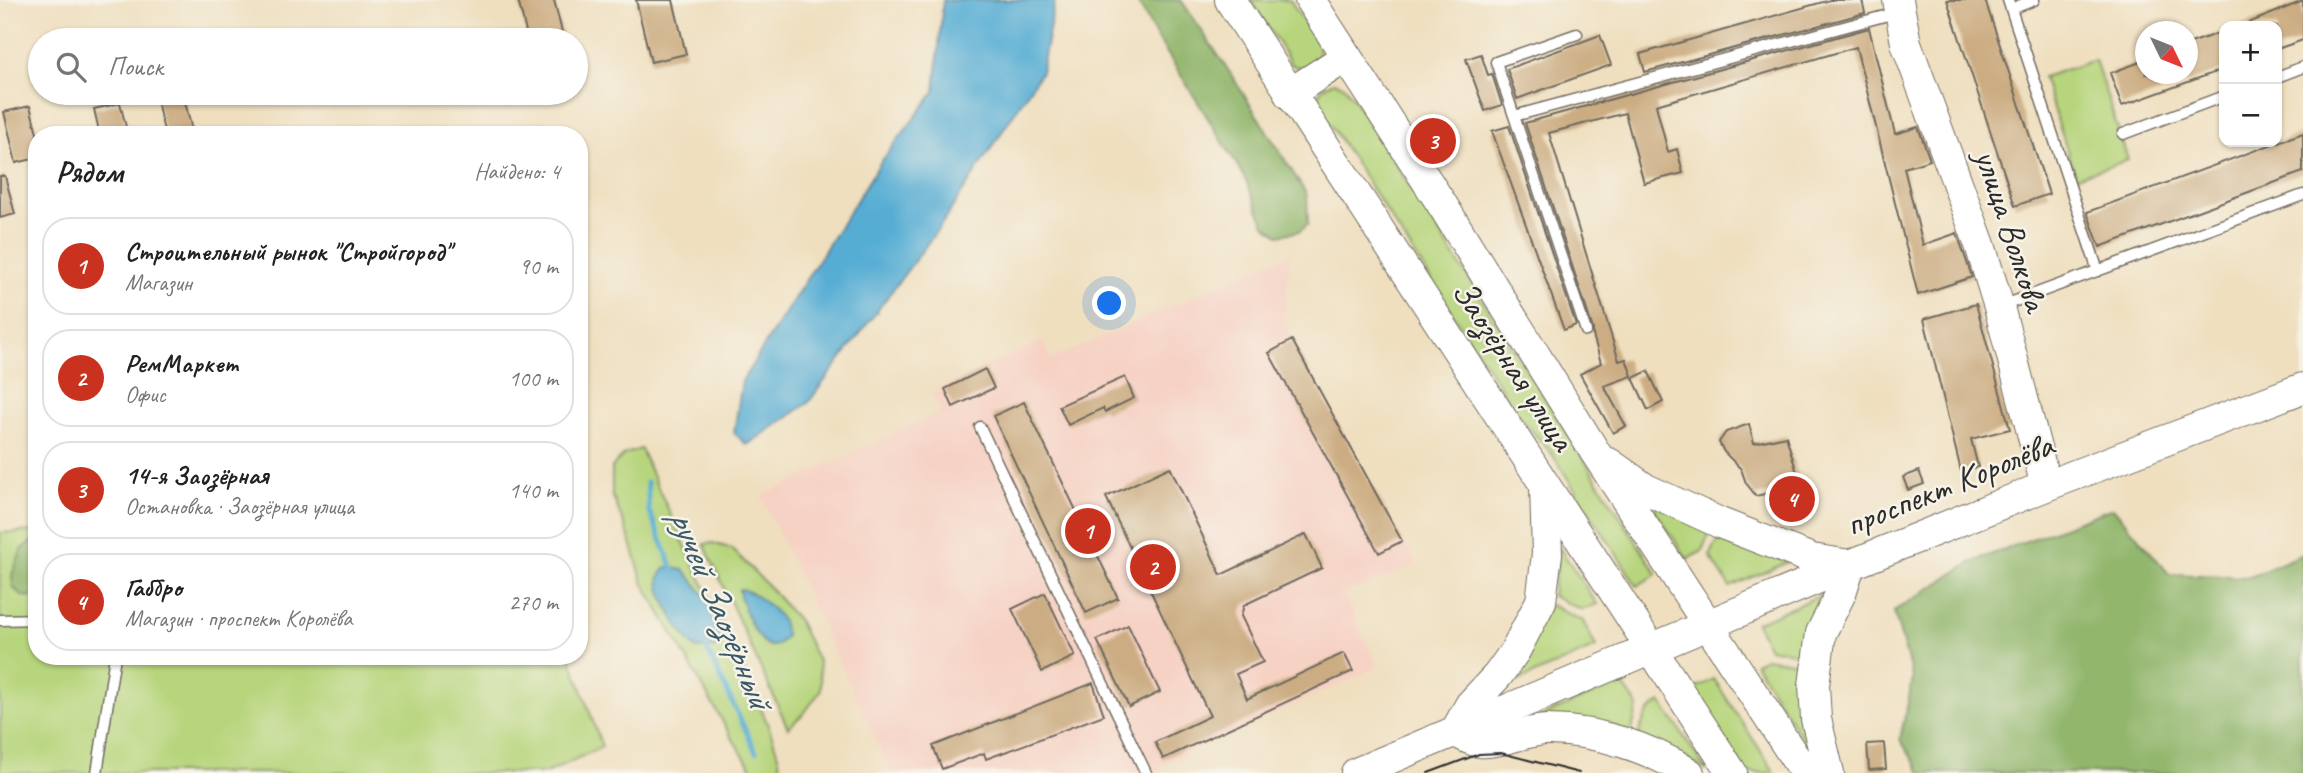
<!DOCTYPE html>
<html lang="ru">
<meta charset="utf-8">
<style>
:root{--surface:#fff;--page:#f6f6f6;--text:#222;--muted:#767676;--line:#e0e0e0;--accent:#c8321e}
body{margin:0;font-family:Caveat,sans-serif;background:var(--page);color:var(--text)}
.controls{position:absolute;right:21px;top:21px;display:grid;overflow:hidden;border-radius:14px;box-shadow:0 2px 5px #0004}
.controls button{width:63px;height:63px;display:grid;place-items:center;padding:0;border:0;border-bottom:2px solid var(--line);background:var(--surface);color:var(--text);font:35px sans-serif}
.compass{position:absolute;left:2135px;top:21px;width:63px;height:63px;border-radius:50%;background:var(--surface);box-shadow:0 2px 5px #0004;rotate:133deg}
.you{position:absolute;left:1110px;top:304px;width:24px;height:24px;margin:-18px;border:5px solid #fff;border-radius:50%;background:#1a73e8;box-shadow:0 0 0 10px #1a73e833}
.badge{display:grid;place-items:center;width:46px;height:46px;border-radius:50%;background:var(--accent);color:#fff;font-size:23px;font-weight:700}
.pin{position:absolute;translate:-50% -50%;border:4px solid #fff;box-shadow:0 2px 7px #0006}
.list{margin:0;padding:0;list-style:none}
h2{display:flex;justify-content:space-between;align-items:center;height:91px;margin:0;padding:0 28px;font-size:30px}
h2 small{font-size:23px;font-weight:400;color:var(--muted)}
.list li{display:grid;grid-template-columns:46px 1fr auto;gap:21px;align-items:center;box-sizing:border-box;height:98px;margin:0 14px 14px;padding:0 14px;border:2px solid var(--line);border-radius:28px}
.list b{display:block;font-size:26px;white-space:nowrap}
.list p{margin:0;font-size:23px;white-space:nowrap;color:var(--muted)}
.list em{font-size:23px;font-style:normal;color:var(--muted)}
.icon{flex:none;width:38px;height:38px;fill:none;stroke:currentColor;stroke-width:2;stroke-linecap:round;stroke-linejoin:round}
.map{position:relative;flex:none;width:2303px;height:773px;overflow:hidden}
.search{position:absolute;background:var(--surface);box-shadow:0 2px 5px #0004;left:28px;top:28px;width:560px;height:77px;display:flex;align-items:center;gap:18px;box-sizing:border-box;padding:0 24px;border-radius:38px;color:var(--muted);font-size:26px}
.panel{position:absolute;background:var(--surface);box-shadow:0 2px 5px #0004;left:28px;top:126px;width:560px;height:539px;border-radius:28px}
.map>svg:first-child{display:block}
.built{fill:#f6d2c4}
.green{fill:#b7d57d;stroke:#718054;stroke-width:2}
.forest{fill:#91b66c;stroke:#5e704c;stroke-width:2}
.water{fill:#57add4;stroke:#416c80;stroke-width:2}
.lines{fill:none;stroke-linecap:round;stroke-linejoin:round}
.stream{stroke:#57add4;stroke-width:5}
.building{fill:#ccad83}
.lane-casing{stroke:#706a5f;stroke-width:13}
.secondary-casing{stroke:#706a5f;stroke-width:32}
.lane{stroke:#fff;stroke-width:10}
.secondary{stroke:#fff;stroke-width:30}
.tram{stroke:#2b2b2b;stroke-width:2}
.labels{text-anchor:middle;stroke-width:5;stroke-linejoin:round;paint-order:stroke}
.street-label{font-size:35px;fill:#2b2b2b;stroke:#f7f3e8}
.water-label{font-size:37px;font-style:italic;fill:#3a5866;stroke:#f7f3e8}
</style>
<div class="map">
<svg width="2303" height="773" viewBox="0 0 2303 773">
<rect width="100%" height="100%" fill="#f7f3e8"/>
<filter id="ink" filterUnits="userSpaceOnUse"><feTurbulence type="fractalNoise" baseFrequency=".0143" numOctaves="2"/><feDisplacementMap in="SourceGraphic" scale="14" xChannelSelector="R" yChannelSelector="G"/><feConvolveMatrix kernelMatrix="1 2 1 2 8 2 1 2 1" color-interpolation-filters="sRGB"/></filter>
<filter id="wash" filterUnits="userSpaceOnUse"><feTurbulence type="fractalNoise" baseFrequency=".00686" numOctaves="4" result="noise"/><feDisplacementMap in="SourceGraphic" scale="28" xChannelSelector="R" yChannelSelector="G"/><feGaussianBlur stdDeviation="1.57" result="paint"/><feColorMatrix in="noise" values="0 0 0 0 0 0 0 0 0 0 0 0 0 0 0 0 0 1.4 0 .05"/><feComposite in="paint" operator="in"/></filter>
<g filter="url(#wash)">
<rect width="100%" height="100%" fill="#efdfbf"/>
<path class="built" d="M1290,253l-6,70 133,242 -73,29 34,73 -218,98 3,8h-272l-130,-277 179,-84 -8,-20 110,-52 10,19z"/>
<path class="green" d="M1251,0h39l29,46 -2,15 -14,8 -11,-4z
M2095,60l33,100 -52,17 -33,-100z
M1334,82l9,3 7,8 307,481 -20,12 -85,-132 -33,-38 -202,-312c1,-13 5,-18 17,-22z
M641,449c31,74 69,145 102,219 15,35 32,67 39,105h-27l-23,-35 -89,-156 -14,-46 -17,-41v-28l13,-13z
M1648,499l64,30 -11,23 -14,7z
M37,531v125h533l32,91 -56,26h-546v-240z
M1721,534l67,28 -58,25 -20,-31z
M713,543l19,6 38,39 29,34 20,41 2,27 -16,22 -17,16 -84,-184z
M1559,547l38,57 -15,6 -30,-14z
M1828,592l-20,63 -39,-7 -13,-25z
M1550,605l33,16 13,26 -105,46z
M1765,658l42,6 4,89 -56,-90z
M1714,679l61,94h-29l-54,-83z
M1621,682l17,24 -7,27 -96,-14z
M1661,702l46,69 -15,-10 -54,-26c6,-16 8,-25 23,-33z"/>
<path class="forest" d="M1137,0h44l51,76 75,119 1,29 -8,7 -21,4 -14,-10 -22,-51 -91,-145z
M2113,508l56,66 81,3 53,-23v219h-382l-21,-34 13,-60 -19,-68 80,-50z
M37,538v59l-15,-1 -9,-9 -1,-12 10,-26z"/>
<path class="water" d="M943,0h112l-14,72 -102,156 -131,175 -61,42 -13,-12 8,-52 138,-218 55,-72z
M666,567l18,3c18,22 44,47 32,77l-19,2c-13,-10 -42,-56 -37,-73 1,-3 4,-6 6,-9z
M739,589c12,0 36,20 42,30 2,4 3,12 5,17 -4,4 -8,10 -13,10 -16,1 -33,-44 -34,-57z"/>
<g class="lines">
<path class="stream" d="M647,482l2,29 26,63
M703,641l53,111"/>
</g>
<g id="blocks">
<path class="building" d="M518,0h36l10,40h-36z
M636,0h37l13,54 -35,8z
M1830,0h32l3,13 -220,59 -5,-18z
M1947,0h38l64,194 -34,12z
M2303,1v39l-26,9v-23h-36z
M1869,28l26,106 23,-7 12,33 -26,8 19,77 34,-12 15,44 -54,18 -62,-248 -200,58 12,47 9,-3 6,24 -39,10 -19,-70 -76,20 70,228 7,-2 6,17 -28,10 22,40 -13,7 -33,-59 21,-11 -8,-28v-6l-68,-206z
M2224,31v38l-102,37 -12,-33 36,-13v14h42v-30z
M1600,35l11,30 -94,34 -10,-30z
M1481,54l7,21 4,-1 10,31 -17,6 -19,-52z
M155,93h28l10,42h-28z
M120,103l8,32h-28l-6,-26z
M30,106l7,27v25l-21,5 -12,-51z
M1509,126l67,199 -12,5 -72,-199z
M2303,133v39l-203,75 -13,-35z
M0,176h5l10,38 -15,4z
M1976,304l34,125 -39,10 7,28 -17,4 -37,-152z
M1292,340l110,201 -23,12 -110,-200z
M985,369l9,19 -41,19 -8,-18z
M1648,371l15,31 -15,8 -15,-32z
M1125,377l9,21 -29,14 -2,-4 -35,17 -9,-19z
M1024,402l94,196 -32,15 -93,-197z
M1749,424l5,19 32,-7 18,60 -23,6 -3,-11 -22,5 -10,-13 -5,-14 -17,-17 -5,-10 7,-10z
M1170,467l51,108 85,-41 16,34 -78,37 -3,11 22,46 -27,12 11,25 97,-46 9,18 -190,88 -8,-17 55,-26 -104,-219z
M1919,471l5,13 -16,6 -5,-13z
M1045,593l30,63 -33,16 -30,-63z
M1128,625l32,67 -31,15 -32,-67z
M1093,683l11,32 -118,44 -2,-6 -42,16 -9,-23z
M1884,743l2,26 -17,1 -2,-26z"/>
</g>
</g>
<g filter="url(#ink)">
<use href="#blocks" fill-opacity="0" stroke="#706a5f" stroke-width="2"/>
<g class="lines">
<g class="lane-casing">
<path id="lane" d="M2008,0l90,271
M2011,9l23,-9
M1577,34l-81,28 90,269
M2277,77l26,-10
M1514,116l385,-104
M2123,134l101,-38
M2002,306l301,-111
M980,427l166,346
M0,620l37,-1
M97,773l18,-117"/>
</g>
<g class="secondary-casing">
<path id="secondary" d="M1230,0l502,773
M1310,0l133,206 152,246 210,321
M1898,0l8,43 74,202 19,62 47,179
M1289,94l57,-37
M1609,463l37,26 74,34 92,36 38,6
M1455,732l15,-27 28,-30 17,-24 26,-50 6,-47 -2,-68
M1455,732c7,3 17,10 25,10 20,2 48,-13 70,-12 47,1 99,17 139,43
M1356,773l494,-208 196,-79 257,-98
M1829,773l-13,-54 -2,-34 7,-52 20,-40 9,-28"/>
</g>
<use href="#lane" class="lane"/>
<use href="#secondary" class="secondary"/>
<path class="tram" d="M1428,773l51,-19 22,-1 78,20"/>
</g>
</g>
<g class="labels">
<g class="street-label">
<text transform="translate(2012 230) rotate(72)" y="12">улица Волкова</text>
<text transform="translate(1514 365) rotate(57)" y="12">Заозёрная улица</text>
<text transform="translate(1949 484) rotate(-22)" y="12">проспект Королёва</text>
</g>
<g class="water-label">
<text transform="translate(722 608) rotate(67)" y="13">ручей Заозёрный</text>
</g>
</g>
</svg>
<div class="controls">
<button>+</button>
<button>−</button>
</div>
<svg class="compass" viewBox="-18 -18 36 36"><path d="M0-13l5 13h-10z" fill="#e53935"/><path d="M0 13l5-13h-10z" fill="#767676"/></svg>
<div class="you"></div>
<div class="pin badge" style="left:1088px;top:531px">1</div>
<div class="pin badge" style="left:1153px;top:567px">2</div>
<div class="pin badge" style="left:1433px;top:141px">3</div>
<div class="pin badge" style="left:1792px;top:499px">4</div>
<div class="search"><svg class="icon" aria-label="search" viewBox="0 0 24 24"><circle cx="10" cy="10" r="6"/><path d="M15 15l6 6"/></svg>Поиск</div>
<section class="panel">
<h2>Рядом<small>Найдено: 4</small></h2>
<ul class="list">
<li><span class="badge">1</span><div><b>Строительный рынок &quot;Стройгород&quot;</b><p>Магазин</p></div><em>90 m</em></li>
<li><span class="badge">2</span><div><b>РемМаркет</b><p>Офис</p></div><em>100 m</em></li>
<li><span class="badge">3</span><div><b>14-я Заозёрная</b><p>Остановка · Заозёрная улица</p></div><em>140 m</em></li>
<li><span class="badge">4</span><div><b>Габбро</b><p>Магазин · проспект Королёва</p></div><em>270 m</em></li>
</ul>
</section>
</div>
